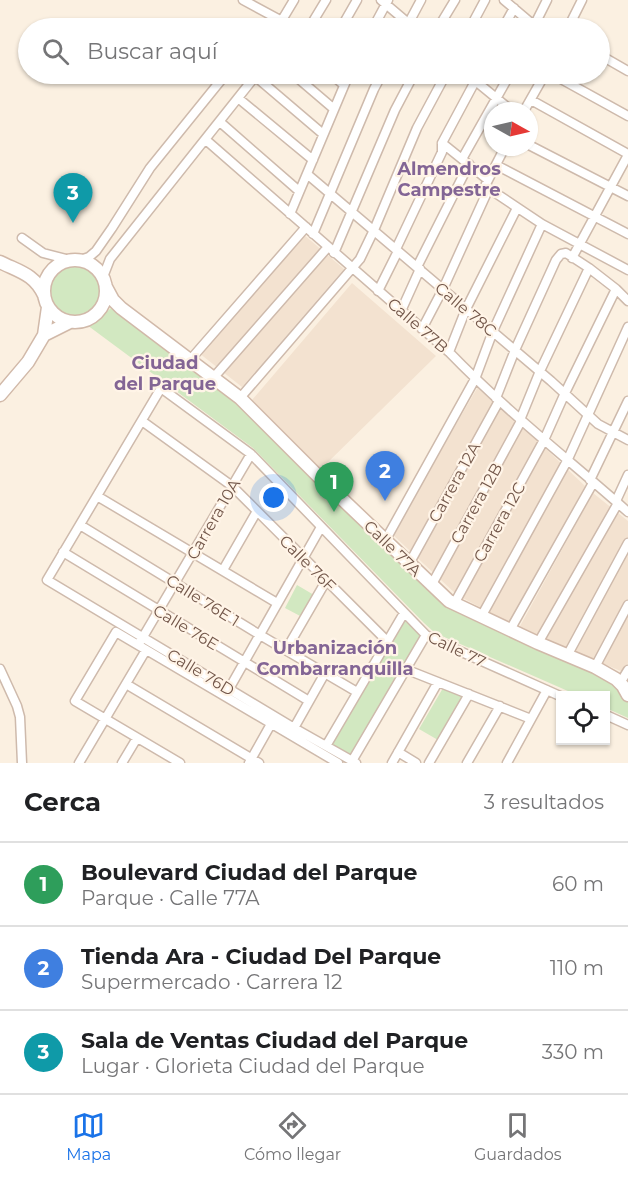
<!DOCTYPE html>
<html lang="es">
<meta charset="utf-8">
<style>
:root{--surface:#fff;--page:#f2f2f2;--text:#202124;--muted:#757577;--line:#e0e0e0;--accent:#1a73e8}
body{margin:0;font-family:Montserrat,sans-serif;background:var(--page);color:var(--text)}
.controls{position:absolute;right:18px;bottom:18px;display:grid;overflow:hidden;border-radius:0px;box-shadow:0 2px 4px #0004}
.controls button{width:54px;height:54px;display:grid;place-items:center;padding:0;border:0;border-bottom:2px solid var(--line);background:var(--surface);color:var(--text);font:30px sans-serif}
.compass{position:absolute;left:484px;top:102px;width:54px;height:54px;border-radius:50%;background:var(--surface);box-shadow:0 2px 4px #0004;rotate:98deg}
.you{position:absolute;left:274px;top:498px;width:21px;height:21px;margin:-15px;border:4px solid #fff;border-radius:50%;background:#1a73e8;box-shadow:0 0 0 9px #1a73e833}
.badge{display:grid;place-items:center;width:39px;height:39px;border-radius:50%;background:var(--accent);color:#fff;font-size:20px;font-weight:700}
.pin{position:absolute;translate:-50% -50px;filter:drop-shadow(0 2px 3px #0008)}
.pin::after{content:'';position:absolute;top:32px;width:21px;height:18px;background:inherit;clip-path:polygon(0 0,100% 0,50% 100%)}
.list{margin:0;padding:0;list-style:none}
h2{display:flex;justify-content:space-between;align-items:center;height:78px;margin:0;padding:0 24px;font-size:26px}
h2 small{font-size:20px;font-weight:400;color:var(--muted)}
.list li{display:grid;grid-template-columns:39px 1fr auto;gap:18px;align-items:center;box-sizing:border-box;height:84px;padding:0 24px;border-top:2px solid var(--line)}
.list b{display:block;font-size:22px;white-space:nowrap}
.list p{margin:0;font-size:20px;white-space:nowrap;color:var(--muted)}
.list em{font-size:20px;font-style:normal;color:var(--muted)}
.icon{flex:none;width:33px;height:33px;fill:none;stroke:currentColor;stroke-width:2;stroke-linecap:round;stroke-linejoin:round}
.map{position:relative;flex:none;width:628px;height:763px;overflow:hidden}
.search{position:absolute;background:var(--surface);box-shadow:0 2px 4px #0004;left:18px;right:18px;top:18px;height:66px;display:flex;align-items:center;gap:15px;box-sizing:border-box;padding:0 21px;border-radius:33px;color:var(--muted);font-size:22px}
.sheet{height:330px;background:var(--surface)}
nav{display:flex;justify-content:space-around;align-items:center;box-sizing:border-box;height:84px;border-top:2px solid var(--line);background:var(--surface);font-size:16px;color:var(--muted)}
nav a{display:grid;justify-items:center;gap:3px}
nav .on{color:var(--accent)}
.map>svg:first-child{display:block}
.residential{fill:#f3e2d0}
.green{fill:#d2e8c1}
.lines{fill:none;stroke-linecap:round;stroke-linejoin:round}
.street-casing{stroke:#cebaac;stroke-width:11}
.secondary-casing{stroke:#d1b9a9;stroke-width:15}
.street{stroke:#fff;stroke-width:8}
.secondary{stroke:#fff;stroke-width:12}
.labels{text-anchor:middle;stroke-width:4.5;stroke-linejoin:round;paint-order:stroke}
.street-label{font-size:16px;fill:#725649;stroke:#fff4e7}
.neighbourhood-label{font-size:18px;font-weight:bold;fill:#836595;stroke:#fff4e7}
</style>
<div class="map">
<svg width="628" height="763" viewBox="0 0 628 763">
<rect width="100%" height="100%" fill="#fbf0e1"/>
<path class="residential" d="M303,234l41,35 -102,118 -43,-34z
M352,283l84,73 -115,113 -69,-69z
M479,385l106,101 -75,137 -53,-28 -65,-61z
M593,493l35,28v142l-5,9 -104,-44z"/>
<path class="green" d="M51 291a25 25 0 1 1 50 0a25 25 0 1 1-50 0Z
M111,308l119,89 216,206 152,69 21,15 9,15v16l-22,-10v-12l-29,-1 -142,-62 -11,-10 -171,-175 -166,-123 8,-3z
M297,585l17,10 -12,22 -17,-9z
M405,621l16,14 -71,122 -20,-12z
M443,688l21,9 -26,43 -19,-11z"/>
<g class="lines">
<g class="street-casing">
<path id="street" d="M243,0l52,28
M381,0l33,28
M504,0l33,28
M282,20l12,-20
M309,28l17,-28
M341,28l16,-28
M373,28l15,-28
M406,28l15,-28
M438,28l17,-28
M470,28l15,-28
M503,28l11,-20
M533,28l14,-28
M568,28l14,-28
M600,55l28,16
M293,74l41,35
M331,74l13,11
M467,74l45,37
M552,74l76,42
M255,76l68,58
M238,98l75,62
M531,100l97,54
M524,111l21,-37
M220,122l79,69
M206,140l243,212c56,58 119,107 179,160
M442,143l46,37
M529,145l99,51
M505,147l-20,39 57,38 86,46
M462,159l48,-85
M496,165l132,69
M307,174l244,207 47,43 30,16
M290,214l59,-140
M313,234l61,-145 8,-15
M22,238l21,15 27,7
M396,249l46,-97v-9l37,-69
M334,253l61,-143 19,-36
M572,258l56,-103
M80,260l9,-3 7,-6 16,-23 38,-60 76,-94
M417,267l52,-103
M103,277l7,-18 147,-185
M378,291l20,-40
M401,311l19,-42
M422,329l21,-40 46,-101
M449,352l17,-43 51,-101
M190,360l116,-133
M214,377l114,-130
M240,398l120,-139 14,-29 43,-102 29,-54
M496,398l19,-48 41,-90 5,-6 5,-1 23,15 27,21 12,12
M520,420l20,-49 49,-103
M142,421l90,65 155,155
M590,480l38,-79
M97,496l180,107
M616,501l12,-26
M80,525l180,110 97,57
M385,541l90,-162 18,-48 49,-107
M63,552l246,149
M409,564l90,-163
M223,570l34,-59
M431,586l90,-165
M454,604l90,-164 21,-47 51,-104
M481,617l86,-156 61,-134
M510,630l83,-147
M140,642l111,-188
M538,643l80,-140
M286,650l40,-69
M567,656l61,-113
M595,667l33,-62
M0,669l17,37 3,11 2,46
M405,669l126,50
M620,683l8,-13
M126,684l133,79
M229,689l92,-162
M606,715l22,10
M294,728l31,-55
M326,746l78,-133
M398,752l18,11
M352,761l74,-126
M79,763l67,-113
M122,763l15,-25
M180,763l-105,-62 41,-69 222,131
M249,763l22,-39
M356,763l-62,-35 -247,-148 114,-192 90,66 175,181 20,10 114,51
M392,763l46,-81
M429,763l40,-69
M467,763l33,-57
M507,763l40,-73"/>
</g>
<g class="secondary-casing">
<path id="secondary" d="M44 291a31 31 0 1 1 62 0a31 31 0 1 1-62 0Z
M0,262c20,10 34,12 44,33
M106,287l7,13 8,8 119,90 78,78 131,125 89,42 57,24 21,12 7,7 5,9
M44,335l26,-13
M0,395l28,-33 16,-27 4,-28"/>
</g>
<use href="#street" class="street"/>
<use href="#secondary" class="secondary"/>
</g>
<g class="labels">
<g class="street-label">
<text transform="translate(466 309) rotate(40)" y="6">Calle 78C</text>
<text transform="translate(418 325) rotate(41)" y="6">Calle 77B</text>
<text transform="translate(454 482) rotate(-61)" y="6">Carrera 12A</text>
<text transform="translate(476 503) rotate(-61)" y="6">Carrera 12B</text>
<text transform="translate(213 519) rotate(-60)" y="6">Carrera 10A</text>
<text transform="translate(499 522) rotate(-61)" y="6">Carrera 12C</text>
<text transform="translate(393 548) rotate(44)" y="6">Calle 77A</text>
<text transform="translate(308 563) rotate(45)" y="6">Calle 76F</text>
<text transform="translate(203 600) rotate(32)" y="6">Calle 76E 1</text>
<text transform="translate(186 627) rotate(31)" y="6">Calle 76E</text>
<text transform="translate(457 649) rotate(26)" y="6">Calle 77</text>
<text transform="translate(201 672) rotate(31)" y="6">Calle 76D</text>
</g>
<g class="neighbourhood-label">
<text x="449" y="175">Almendros<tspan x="449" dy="21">Campestre</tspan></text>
<text x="165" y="369">Ciudad<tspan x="165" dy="21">del Parque</tspan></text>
<text x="335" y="654">Urbanización<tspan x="335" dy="21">Combarranquilla</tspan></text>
</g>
</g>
</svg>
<div class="controls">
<button><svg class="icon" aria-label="locate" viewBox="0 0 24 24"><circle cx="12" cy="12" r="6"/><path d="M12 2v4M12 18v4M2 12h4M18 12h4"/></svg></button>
</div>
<svg class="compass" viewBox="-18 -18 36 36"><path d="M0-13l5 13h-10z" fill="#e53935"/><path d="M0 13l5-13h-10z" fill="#757577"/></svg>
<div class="you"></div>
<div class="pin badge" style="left:334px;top:512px;background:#2e9e5b">1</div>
<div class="pin badge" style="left:385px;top:501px;background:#3f7fe0">2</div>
<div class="pin badge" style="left:73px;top:223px;background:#0f9aa8">3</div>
<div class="search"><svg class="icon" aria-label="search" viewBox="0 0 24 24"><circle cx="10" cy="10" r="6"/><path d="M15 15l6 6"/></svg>Buscar aquí</div>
</div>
<section class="sheet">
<h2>Cerca<small>3 resultados</small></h2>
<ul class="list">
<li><span class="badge" style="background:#2e9e5b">1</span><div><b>Boulevard Ciudad del Parque</b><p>Parque · Calle 77A</p></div><em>60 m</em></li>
<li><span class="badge" style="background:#3f7fe0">2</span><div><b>Tienda Ara - Ciudad Del Parque</b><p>Supermercado · Carrera 12</p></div><em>110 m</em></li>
<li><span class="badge" style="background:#0f9aa8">3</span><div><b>Sala de Ventas Ciudad del Parque</b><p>Lugar · Glorieta Ciudad del Parque</p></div><em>330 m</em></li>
</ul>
</section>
<nav>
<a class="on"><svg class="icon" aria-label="map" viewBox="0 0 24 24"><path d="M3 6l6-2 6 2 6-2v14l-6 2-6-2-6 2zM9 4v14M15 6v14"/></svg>Mapa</a>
<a><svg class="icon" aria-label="directions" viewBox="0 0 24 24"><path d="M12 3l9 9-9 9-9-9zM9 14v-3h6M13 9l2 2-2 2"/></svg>Cómo llegar</a>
<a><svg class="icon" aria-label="saved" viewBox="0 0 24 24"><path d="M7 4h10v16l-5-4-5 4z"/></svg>Guardados</a>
</nav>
